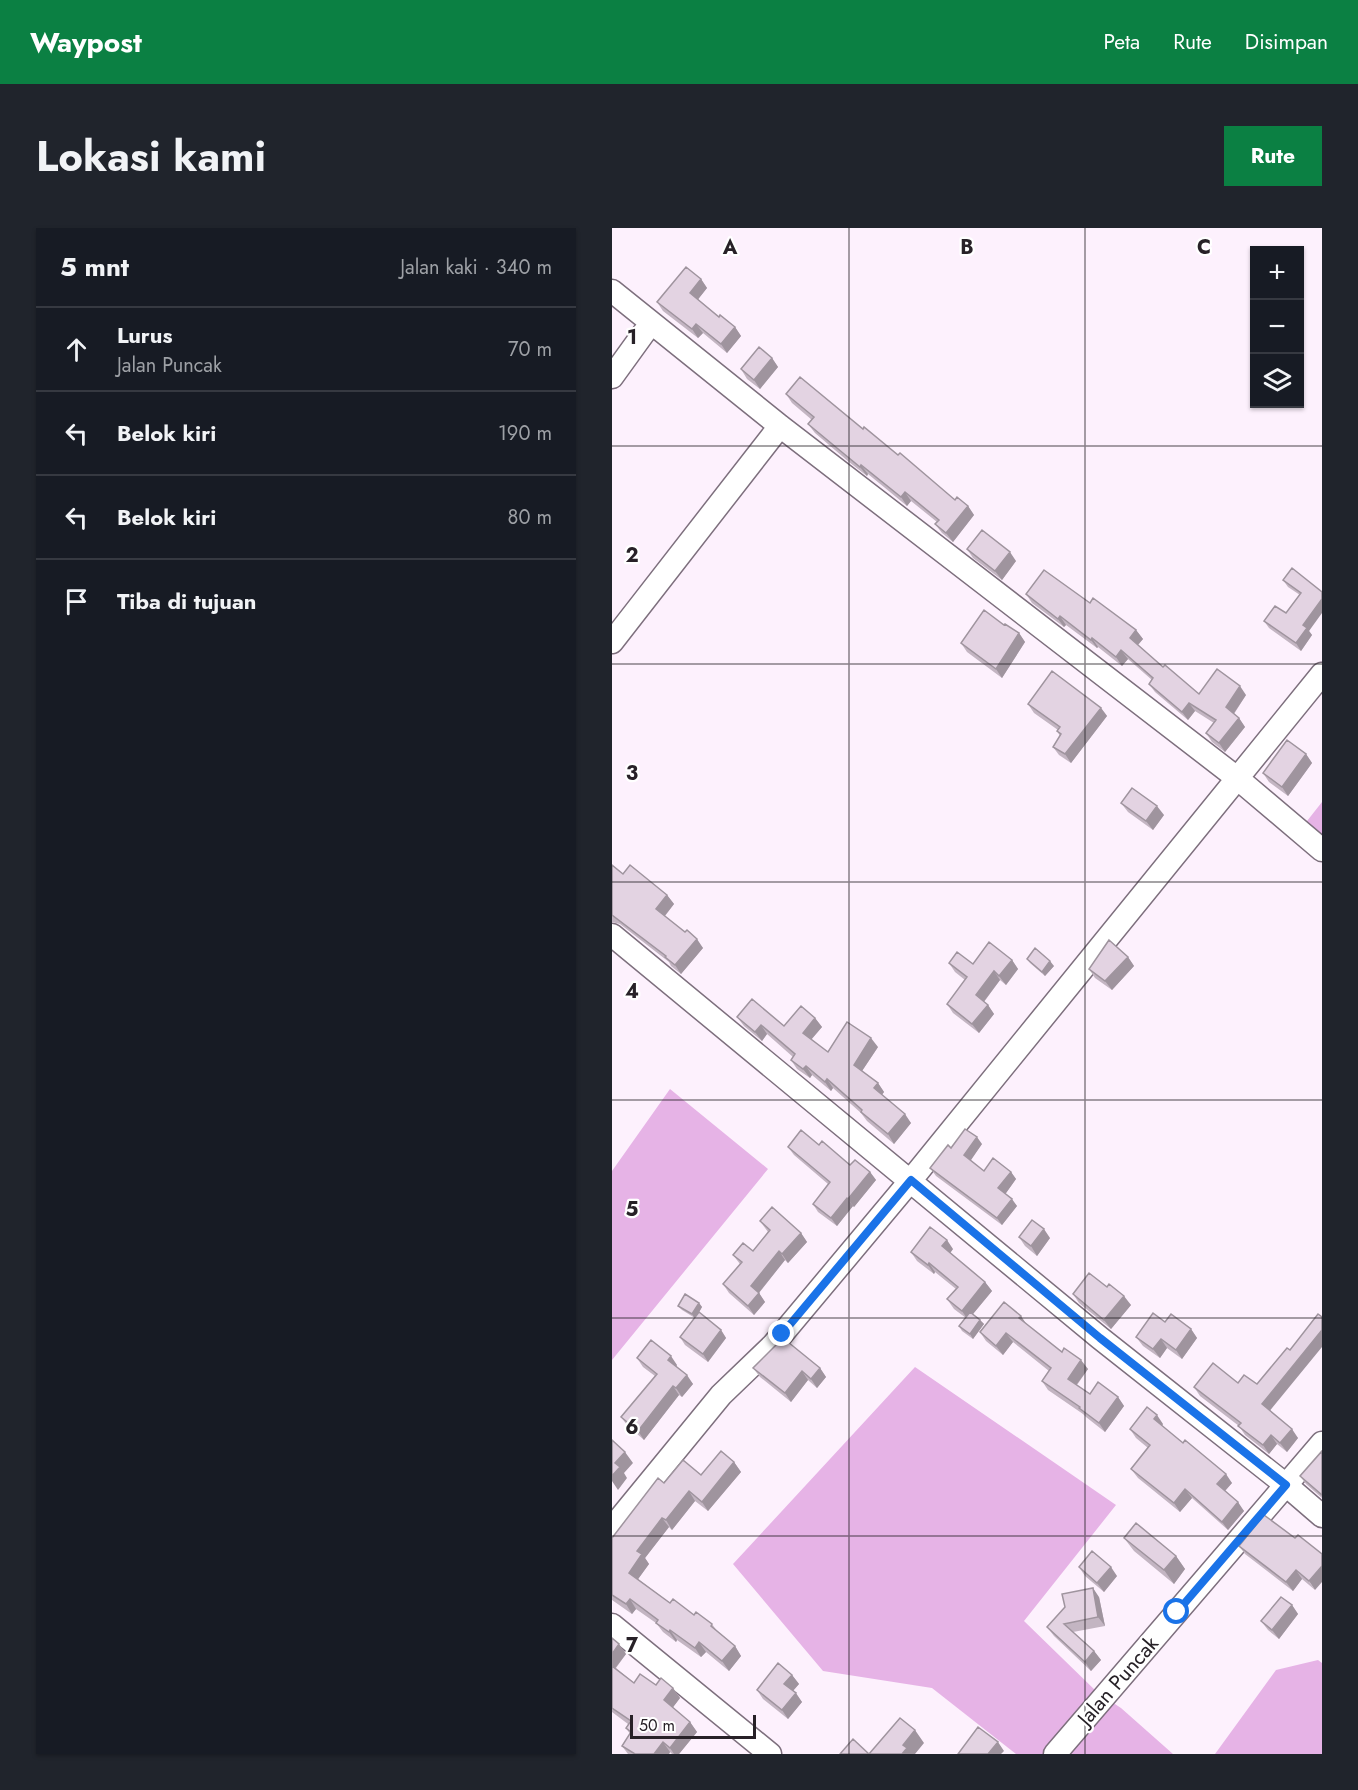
<!DOCTYPE html>
<html lang="id">
<meta charset="utf-8">
<style>
:root{--surface:#171b24;--page:#20242c;--text:#f1f3f6;--muted:#9ea1a6;--line:#363941;--accent:#0b8043}
body{margin:0;font-family:Jost,sans-serif;background:var(--page);color:var(--text)}
.controls{position:absolute;right:18px;top:18px;display:grid;overflow:hidden;border-radius:0px;box-shadow:0 2px 4px #0004}
.controls button{width:54px;height:54px;display:grid;place-items:center;padding:0;border:0;border-bottom:2px solid var(--line);background:var(--surface);color:var(--text);font:30px sans-serif}
.scale{position:absolute;left:18px;bottom:15px;width:126px;box-sizing:border-box;padding-left:6px;border:3px solid #272127;border-top:0;font-size:16px;line-height:21px;white-space:nowrap;color:#272127;-webkit-text-stroke:4px #fff;paint-order:stroke}
.stop{position:absolute;width:18px;height:18px;margin:-14px;border:4px solid #1a73e8;border-radius:50%;background:#fff}
.stop.end{background:#1a73e8;border-color:#fff;box-shadow:0 2px 6px #0008}
.list{margin:0;padding:0;list-style:none}
h2{display:flex;justify-content:space-between;align-items:center;height:78px;margin:0;padding:0 24px;font-size:26px}
h2 small{font-size:20px;font-weight:400;color:var(--muted)}
.list li{display:grid;grid-template-columns:39px 1fr auto;gap:18px;align-items:center;box-sizing:border-box;height:84px;padding:0 24px;border-top:2px solid var(--line)}
.list b{display:block;font-size:22px;white-space:nowrap}
.list p{margin:0;font-size:20px;white-space:nowrap;color:var(--muted)}
.list em{font-size:20px;font-style:normal;color:var(--muted)}
.icon{flex:none;width:33px;height:33px;fill:none;stroke:currentColor;stroke-width:2;stroke-linecap:round;stroke-linejoin:round}
.map{position:relative;flex:none;width:710px;height:1526px;overflow:hidden;border-radius:0px}
header{display:flex;align-items:center;gap:36px;box-sizing:border-box;height:84px;padding:0 30px;background:var(--accent);color:#fff}
header strong{font-size:28px}
nav{display:flex;gap:33px;margin-inline-start:auto;font-size:21px}
.intro{display:flex;align-items:center;justify-content:space-between;box-sizing:border-box;height:144px;padding:0 36px}
h1{margin:0;font-size:42px}
.button{padding:15px 27px;border-radius:0px;background:var(--accent);color:#fff;font-size:21px;font-weight:700}
main{display:flex;gap:36px;padding:0 36px}
aside{flex:1;background:var(--surface);border-radius:0px;box-shadow:0 2px 4px #0004}
.map>svg:first-child{display:block}
.green{fill:#e6b3e6}
.lines{fill:none;stroke-linecap:round;stroke-linejoin:round}
.minor-casing{stroke:#7d6f7d;stroke-width:25}
.minor{stroke:#fff;stroke-width:22}
.wall{fill:#c3b5c2}
.shaded-wall{fill:#9f949e}
.building{fill:#e3d3e2;stroke:#9f949e;stroke-width:1.5}
.route{stroke:#1a73e8;stroke-width:8}
.grid{fill:none;stroke:#272127;stroke-width:1.5;stroke-opacity:0.55}
.labels{text-anchor:middle;stroke-width:4.5;stroke-linejoin:round;paint-order:stroke}
.street-label{font-size:21px;fill:#272127;stroke:#fff}
.grid-label{font-size:20px;text-anchor:middle;font-weight:bold;fill:#272127;stroke:#fff;stroke-width:4.5;stroke-linejoin:round;paint-order:stroke}
</style>
<header>
<strong>Waypost</strong>
<nav><a>Peta</a><a>Rute</a><a>Disimpan</a></nav>
</header>
<div class="intro"><h1>Lokasi kami</h1><a class="button">Rute</a></div>
<main>
<aside>
<h2>5 mnt<small>Jalan kaki · 340 m</small></h2>
<ul class="list">
<li><svg class="icon" aria-label="ahead" viewBox="0 0 24 24"><path d="M12 20V5M6 11l6-6 6 6"/></svg><div><b>Lurus</b><p>Jalan Puncak</p></div><em>70 m</em></li>
<li><svg class="icon" aria-label="left" viewBox="0 0 24 24"><path d="M17 20v-9H6M10 6l-5 5 5 5"/></svg><div><b>Belok kiri</b></div><em>190 m</em></li>
<li><svg class="icon" aria-label="left" viewBox="0 0 24 24"><path d="M17 20v-9H6M10 6l-5 5 5 5"/></svg><div><b>Belok kiri</b></div><em>80 m</em></li>
<li><svg class="icon" aria-label="arrive" viewBox="0 0 24 24"><path d="M6 21V4h12l-3 4 3 4H6"/></svg><div><b>Tiba di tujuan</b></div></li>
</ul>
</aside>
<div class="map">
<svg width="710" height="1526" viewBox="0 0 710 1526">
<rect width="100%" height="100%" fill="#fdf1fd"/>
<path class="green" d="M710,574v52l-26,-19z
M58,861l98,80 -156,191v-189z
M303,1139l201,138 -92,116 74,72 23,15 52,46h-157l-84,-66 -109,-17 -90,-107z
M706,1432l4,3v91h-107l61,-84z"/>
<g class="lines">
<g class="minor-casing">
<path id="minor" d="M0,63l168,135 457,352 85,72
M0,149l39,-54
M0,414l168,-216
M0,707l488,403 186,147 36,31
M0,1300l109,-133 52,-50 138,-165 411,-506
M0,1397l158,129
M443,1526l267,-311"/>
</g>
<use href="#minor" class="minor"/>
</g>
<path class="wall" d="M89,51l6,9 -9,11 21,18 16,10 6,9 -14,17 -24,-20 -5,5 -35,-27 -6,-9z
M160,130l6,9 -18,22 -13,-10 -6,-10z
M174,166l77,35 92,71 13,6 6,9 -21,27 -11,-9 -7,-9 2,-2 -26,-21 -4,5 -39,-32 -1,2 -18,-14 -34,-29 -7,-9 4,-4 -20,-17z
M355,321l49,12 -14,19 -29,-22z
M671,352l39,12 -13,39 3,4 -11,16 -32,-23 -5,-7 22,-8 14,-18 -12,-8z
M414,366l64,9 46,27 7,9 -5,6 25,22 36,27 47,1 -12,19 5,4 6,9 -20,25 -13,-10 -6,-9 8,-10 -19,-12 -7,9 -33,-28 -6,-8 3,-4 -24,-21 -6,7 -24,-19 -1,1 -31,-23 -2,2 -32,-24z
M392,397l15,8 6,9 -23,36 -35,-26 -6,-9z
M416,476l73,4 6,8 -36,47 -12,-8 -6,-8 7,-11 -3,-5 1,-1 -24,-17z
M694,526l6,9 -24,33 -19,-14 -6,-9z
M509,575l43,12 -11,15 -25,-18z
M0,637l11,9 44,21 7,9 -9,12 38,32 -22,26 -10,-8 -2,-4 -49,-38 -8,-2z
M516,729l6,9 -22,24 -17,-12 -6,-9z
M415,731l27,7 -9,10 -15,-13z
M400,732l6,9 -12,16 -6,-5 -16,22 4,3 6,9 -15,19 -26,-20 -6,-9 18,-24 -10,-8 -6,-9 24,1z
M125,789l47,9 31,-8 7,9 -11,13 17,12 50,-5 -16,24 16,12 6,9 -2,3 29,28 -17,21 -27,-23 -6,-8 -28,-25 -2,3 -19,-16 -2,3 -13,-9 -6,-9 2,-3 -26,-23 -5,7 -18,-15z
M370,916l-12,16 14,11 27,1 5,7 -11,15 12,12 -15,19 -66,-49 -6,-8 21,-20z
M207,917l31,20 20,7 6,8 -22,27 -1,-1 -16,20 -19,-14 -5,-8 15,-20 -34,-29 -6,-8z
M148,993l41,12 6,9 -19,21 -3,-3 -26,33 6,9 -11,13 -25,-22 -6,-9 17,-20 -7,-9 20,-4 15,-19z
M407,1009l31,1 -13,18 -12,-10z
M341,1021l-3,4 35,29 7,9 -19,23 7,6 4,4 -11,15 -11,-8 -3,-5 7,-8 -12,-9 -7,-10 9,-10 -21,-17 -1,2 -17,-13 -6,-9z
M495,1059l24,18 -20,24 -32,-26 -6,-9z
M87,1075l3,4 -4,7 23,16 5,8 -18,24 -23,-17 -5,-8 15,-19 -13,-8 -4,-4z
M553,1094l26,7 6,9 -15,21 -15,-11 -7,10 -17,-12 -7,-9z
M415,1097l35,27 26,17 -11,16 13,9 28,3 6,9 -19,26 -19,-15 -3,-3 -35,-24 -6,-9 7,-10 -36,-29 -10,13 -17,-14 -6,-9z
M25,1130l40,7 -1,2 17,17 -11,13 -3,-2 -35,45 -17,-15 -6,-8 34,-41 -12,-9z
M141,1140h67l6,9 -9,11 -9,-8 -17,22 -31,-25z
M582,1159l76,24 28,27 -11,14 -10,-8 -8,10 -24,-19 -6,-9 -39,-30z
M551,1196l-1,2 70,57 -7,8 19,20 -16,19 -36,-32 -12,14 -42,-34 -7,-9 17,-21 -12,-10 -6,-9z
M710,1223v47l-16,-14 -6,-8z
M122,1234l7,10 -33,39 -13,-10 -23,29 -3,-3 -24,31 4,6 -11,15 32,24 42,21 5,7 18,15 6,10 -12,15 -23,-19 -5,5 -24,-17 -1,2 -13,-10 -7,-9 -20,-14 -4,5 -20,-14v-62l52,-55 37,-8z
M652,1287l51,75 -13,-11 -9,12 -48,-37 -6,-8z
M512,1310l52,18 9,13 -11,15 -40,-33z
M467,1339l38,9 -13,16 -19,-16z
M487,1369l6,29 -32,6 21,19 7,9 -10,11 -37,-35 -7,-9z
M680,1377l6,9 -19,25 -11,-9 -7,-9z
M0,1410l14,16 -10,14 18,15 39,5 7,10 -8,10 18,14 7,10 -18,22h-7l-2,-2 -1,2h-41l-6,-8 8,-12 -4,-6 2,-4 -16,-12z
M180,1447l7,9 -6,7 9,11 -14,17 -25,-20 -6,-9z"/>
<path class="shaded-wall" d="M89,51l6,9 -11,14 -6,-9z
M84,96l7,9 -5,5 -6,-9z
M123,99l6,9 -14,17 -6,-9z
M160,130l6,9 -18,22 -6,-9z
M249,237l7,9 -1,2 -7,-9z
M293,264l6,9 -4,5 -6,-9z
M356,278l6,9 -21,27 -7,-9z
M398,324l6,9 -14,19 -7,-9z
M710,371v14l-13,18 3,4 -11,16 -5,-8 7,-18z
M448,388l6,9 -2,2 -6,-8z
M524,402l7,9 -7,8 -6,-9z
M407,405l6,9 -23,36 -6,-9z
M480,410l6,9 -1,1 -6,-8z
M509,422l7,9 -6,7 -6,-9z
M628,458l6,9 -14,21 -6,-9z
M577,475l6,8 -7,9 -6,-8z
M489,480l6,8 -36,47 -6,-9z
M627,490l6,9 -20,25 -6,-9z
M694,526l6,9 -24,33 -6,-9z
M545,578l7,9 -11,15 -7,-9z
M55,667l7,9 -11,14 -7,-9z
M85,711l6,9 -22,26 -6,-9z
M516,729l6,9 -22,24 -7,-9z
M400,732l6,9 -12,16 -7,-9z
M438,733l4,5 -9,10 -3,-4z
M382,743l6,9 -18,24 -6,-9z
M376,777l6,9 -15,19 -7,-9z
M203,790l7,9 -13,15 -6,-9z
M149,797l6,9 -5,7 -7,-9z
M259,810l7,9 -18,27 -6,-9z
M194,838l6,9 -2,3 -7,-9z
M215,851l6,9 -2,3 -6,-9z
M266,855l6,9 -4,5 -6,-9z
M293,886l6,9 -17,21 -6,-10z
M365,909l5,7 -13,19 -5,-8z
M258,944l6,8 -22,27 -6,-8z
M399,944l5,7 -12,17 -6,-8z
M235,970l6,8 -16,20 -6,-8z
M400,971l5,7 -15,19 -5,-7z
M432,1001l6,9 -13,18 -6,-10z
M189,1005l6,9 -19,21 -6,-9z
M335,1012l6,9 -5,7 -6,-10z
M167,1023l6,9 -28,35 -6,-9z
M317,1035l6,9 -1,2 -6,-9z
M373,1054l7,9 -24,29 -6,-9z
M147,1065l6,9 -11,13 -6,-9z
M512,1068l7,9 -20,24 -7,-9z
M87,1075l3,4 -7,12 -3,-5z
M409,1088l6,9 -8,-7z
M368,1092l4,4 -11,15 -3,-5z
M579,1101l6,9 -15,21 -6,-9z
M109,1102l5,8 -18,24 -5,-8z
M710,1102v17l-54,66 -6,-9z
M394,1105l7,9 -10,13 -7,-9z
M549,1111l6,9 -7,10 -7,-9z
M59,1128l6,9 -3,4 -6,-9z
M469,1132l7,9 -14,19 -6,-9z
M208,1140l6,9 -9,11 -6,-9z
M190,1143l6,9 -17,22 -6,-9z
M75,1147l6,9 -11,13 -6,-9z
M61,1158l6,9 -35,45 -6,-9z
M506,1169l6,9 -19,26 -6,-9z
M545,1187l6,9 -3,4 -6,-9z
M680,1201l6,9 -11,14 -7,-9z
M659,1207l6,9 -8,10 -6,-9z
M13,1224l8,11 -9,10 3,5 -9,12 -6,-9v-5l3,-13z
M122,1234l7,10 -33,39 -6,-9z
M614,1246l6,9 -9,10 -6,-9z
M573,1261l7,9 -12,14 -6,-9z
M77,1263l6,10 -23,29 -6,-10z
M626,1274l6,9 -16,19 -6,-8z
M50,1290l7,9 -24,31 4,6 -13,18 -7,-9 8,-22z
M564,1328l9,13 -11,15 -10,-14z
M710,1338v16l-7,8 -6,-9z
M499,1339l6,9 -13,16 -7,-9z
M684,1342l6,9 -9,12 -7,-9z
M481,1360l6,9 6,29 -7,-9z
M18,1371l6,10 -4,5 -6,-10z
M680,1377l6,9 -19,25 -7,-9z
M58,1402l7,10 -1,2 -7,-10z
M87,1414l7,10 -5,5 -6,-9z
M7,1416l7,10 -13,17 -1,-2v-15z
M123,1418l6,10 -12,15 -7,-10z
M482,1423l7,9 -10,11 -6,-9z
M180,1447l7,9 -8,9 -7,-9z
M61,1460l7,10 -9,12 -7,-10z
M184,1465l6,9 -14,17 -6,-9z
M78,1494l7,10 -18,22h-5l-4,-6z
M303,1502l9,13 -9,11h-13l1,-9z
M51,1514l7,10 -1,2h-15z
M386,1514l6,9 -3,3h-13z"/>
<path class="building" d="M74,39l15,12 -11,14 29,24 1,-2 15,12 -14,17 -25,-20 -4,5 -35,-27z
M147,119l13,11 -18,22 -13,-11z
M188,149l63,52 1,-2 34,28 2,-2 55,47 2,-3 11,9 -22,27 -11,-9 4,-4 -34,-28 -4,5 -40,-32 -1,2 -17,-14 -35,-29 6,-7 -28,-23z
M370,302l28,22 -15,19 -28,-22z
M680,340l30,24v7l-19,26 4,3 -11,15 -32,-22 11,-15 11,7 15,-20 -18,-13z
M432,342l46,33 3,-5 43,32 -6,8 33,29 2,-2 34,29 18,-25 23,17 -14,21 13,11 -20,25 -13,-10 10,-13 -27,-17 -7,9 -33,-28 4,-6 -32,-28 -5,7 -24,-19 -1,2 -31,-24 -2,3 -32,-25z
M372,382l20,15 1,-1 14,9 -23,36 -35,-26z
M440,443l49,37 -36,46 -12,-7 8,-13 -4,-3 3,-4 -32,-23z
M675,512l19,14 -24,33 -19,-14z
M520,560l25,18 -11,15 -25,-18z
M0,637l11,9 7,-9 37,30 -11,14 29,23 2,-2 10,9 -22,26 -10,-8 1,-1 -54,-41z
M497,712l19,17 -23,24 -16,-12z
M377,714l23,18 -13,16 -5,-5 -18,24 12,10 -16,19 -25,-20 20,-27 -18,-14 8,-11 16,12z
M423,720l15,13 -8,11 -15,-13z
M140,771l32,27 17,-20 14,12 -12,15 25,19 19,-30 24,16 -17,27 24,18 -4,5 31,26 -17,20 -27,-22 1,-2 -35,-31 -2,3 -19,-16 -3,3 -12,-9 4,-6 -34,-29 -6,7 -18,-15z
M353,901l12,8 -13,18 20,16 9,-13 18,14 -13,16 14,11 -15,19 -67,-50 18,-23 3,3z
M189,902l18,15 3,-4 28,24 5,-5 15,12 -22,27 -1,-1 -16,20 -18,-14 17,-22 -42,-35z
M160,979l29,26 -19,21 -3,-3 -28,35 8,7 -11,13 -25,-22 19,-22 -9,-7 10,-12 10,8 17,-21 -10,-9z
M420,992l12,9 -13,17 -12,-9z
M318,999l17,13 -5,6 43,36 -23,29 -15,-12 11,-12 -29,-24 -1,2 -17,-13z
M477,1045l18,14 2,-3 15,12 -20,24 -31,-26z
M73,1066l14,9 -7,11 -14,-8z
M392,1074l17,14 -2,2 43,34 2,-4 17,12 -13,19 22,15 8,-12 20,15 -19,26 -20,-15 1,-1 -38,-26 9,-13 -45,-35 -10,13 -16,-14z
M87,1084l22,18 -18,24 -23,-17z
M358,1084l10,8 -10,14 -11,-8z
M541,1085l12,9 6,-8 20,15 -15,21 -15,-11 -8,10 -17,-12z
M706,1086l4,3v13l-60,74 30,25 -12,14 -9,-8 -8,10 -25,-19 3,-3 -47,-36 19,-24 25,20 6,-8 13,9 30,-36 3,2z
M171,1110l37,30 -9,11 -9,-8 -17,22 -32,-25z
M39,1112l20,16 -3,4 19,15 -11,13 -3,-2 -35,45 -17,-14 36,-43 -20,-16z
M535,1179l10,8 -3,4 29,24 2,-3 41,34 -9,10 21,18 -16,20 -37,-33 -11,14 -43,-34 19,-24 -20,-16z
M0,1212l13,12 -10,11 5,4 -8,9z
M109,1223l13,11 -32,40 -13,-11 -23,29 -4,-2 -25,33 5,3 -13,19 41,30 3,-4 21,16 2,-3 16,12 -1,2 24,20 -13,15 -23,-19 -4,6 -25,-18 -1,2 -13,-9 2,-3 -28,-21 -4,5 -14,-9v-57l46,-60 6,5 19,-23 18,15z
M710,1223v44l-22,-19z
M652,1287l31,23 3,-3 24,19v12l-13,15 -13,-11 -10,12 -47,-36z
M524,1295l40,33 -12,14 -40,-32z
M480,1323l19,16 -14,16 -18,-16z
M481,1360l5,29 -34,7 30,27 -9,11 -38,-35 18,-20 -3,-13z
M669,1369l11,8 -20,25 -11,-9z
M0,1410l7,6 -7,10z
M166,1435l14,12 -8,9 12,9 -14,17 -25,-20z
M0,1438l22,17 6,-9 16,11 5,-7 12,10 -9,12 26,22 -20,26 -7,-6 -9,12h-19l-13,-8 9,-14 -5,-4 5,-7 -19,-13z
M288,1490l15,12 -12,15 4,3 -5,6h-62l13,-15 16,15z
M366,1499l20,15 -10,12h-30z"/>
<g class="lines">
<path class="route" d="M170,1106l129,-154 189,158 186,147 -109,127"/>
</g>
<path class="grid" d="M237,0v1526M473,0v1526M0,218h710M0,436h710M0,654h710M0,872h710M0,1090h710M0,1308h710"/>
<g class="labels">
<g class="street-label">
<text transform="translate(506 1453) rotate(-49)" y="7">Jalan Puncak</text>
</g>
</g>
<g class="grid-label">
<text x="118" y="26">A</text>
<text x="355" y="26">B</text>
<text x="592" y="26">C</text>
<text x="20" y="116">1</text>
<text x="20" y="334">2</text>
<text x="20" y="552">3</text>
<text x="20" y="770">4</text>
<text x="20" y="988">5</text>
<text x="20" y="1206">6</text>
<text x="20" y="1424">7</text>
</g>
</svg>
<div class="controls">
<button>+</button>
<button>−</button>
<button><svg class="icon" aria-label="layers" viewBox="0 0 24 24"><path d="M12 4l9 5-9 5-9-5zM3 14l9 5 9-5"/></svg></button>
</div>
<div class="scale">50 m</div>
<div class="stop" style="left:565px;top:1384px"></div>
<div class="stop end" style="left:170px;top:1106px"></div>
</div>
</main>
